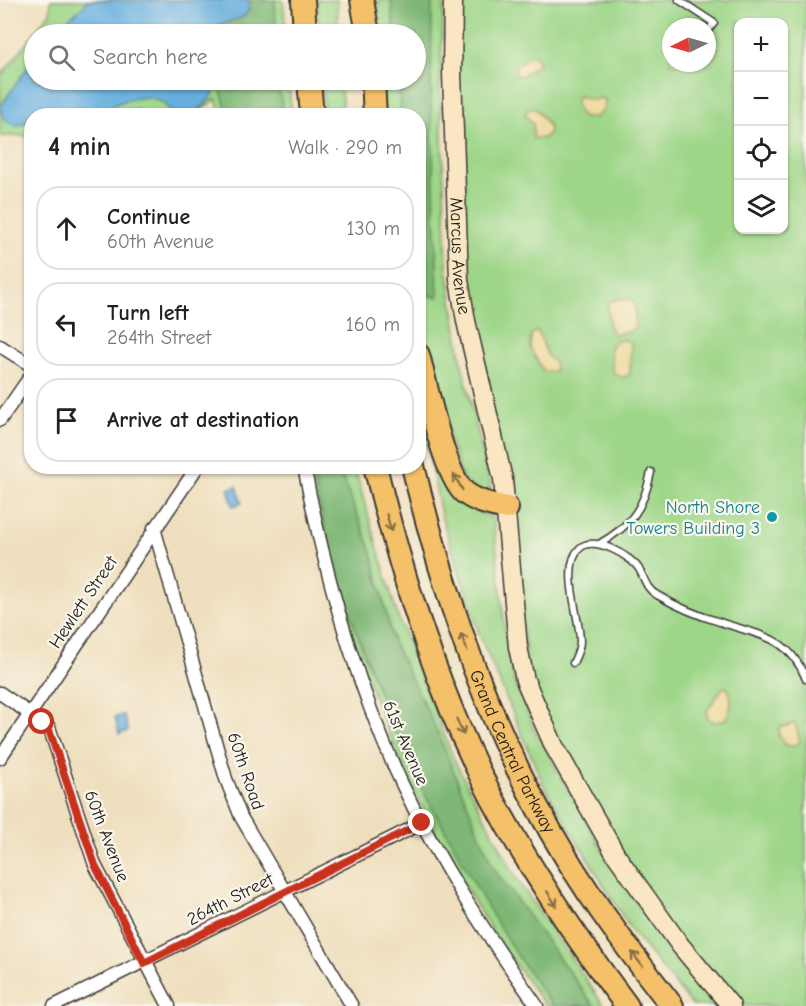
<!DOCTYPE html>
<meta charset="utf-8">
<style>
:root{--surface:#fff;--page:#f2f2f2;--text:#222;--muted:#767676;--line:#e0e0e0}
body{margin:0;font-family:"Comic Neue",sans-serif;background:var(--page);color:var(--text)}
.controls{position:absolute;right:18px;top:18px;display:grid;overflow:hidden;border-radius:12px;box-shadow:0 2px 4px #0004}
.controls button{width:54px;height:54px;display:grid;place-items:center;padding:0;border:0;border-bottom:2px solid var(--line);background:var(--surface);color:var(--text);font:30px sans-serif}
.compass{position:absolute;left:662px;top:18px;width:54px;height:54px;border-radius:50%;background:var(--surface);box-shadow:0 2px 4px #0004;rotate:265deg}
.stop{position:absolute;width:18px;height:18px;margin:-14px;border:4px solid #c8321e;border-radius:50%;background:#fff}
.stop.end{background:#c8321e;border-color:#fff;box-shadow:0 2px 6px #0008}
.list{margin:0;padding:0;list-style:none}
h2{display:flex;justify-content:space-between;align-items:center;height:78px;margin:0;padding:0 24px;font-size:26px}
h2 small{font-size:20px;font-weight:400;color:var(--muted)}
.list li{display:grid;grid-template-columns:39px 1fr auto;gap:18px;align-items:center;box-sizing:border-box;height:84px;margin:0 12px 12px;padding:0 12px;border:2px solid var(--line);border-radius:24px}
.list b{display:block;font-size:22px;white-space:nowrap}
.list p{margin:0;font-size:20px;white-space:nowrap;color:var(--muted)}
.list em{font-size:20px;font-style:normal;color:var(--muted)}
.icon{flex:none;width:33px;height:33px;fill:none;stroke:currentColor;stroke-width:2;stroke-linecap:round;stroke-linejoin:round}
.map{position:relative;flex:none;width:806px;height:1006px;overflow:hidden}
.search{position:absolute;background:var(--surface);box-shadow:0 2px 4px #0004;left:24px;top:24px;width:402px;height:66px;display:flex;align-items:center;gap:15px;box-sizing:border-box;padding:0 21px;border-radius:33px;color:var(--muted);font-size:22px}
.panel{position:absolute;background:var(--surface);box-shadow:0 2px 4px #0004;left:24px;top:108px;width:402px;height:366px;border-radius:24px}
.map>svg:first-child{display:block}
.green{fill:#9ed688;stroke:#5d7952;stroke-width:1.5;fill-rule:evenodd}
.forest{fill:#7eb774;stroke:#4d6a48;stroke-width:1.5}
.sand{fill:#eeda9e;stroke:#857b5d;stroke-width:1.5}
.water{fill:#66aedd;stroke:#41657c;stroke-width:1.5}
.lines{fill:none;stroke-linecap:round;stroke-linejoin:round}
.lane-casing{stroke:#3c3934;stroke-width:9}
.street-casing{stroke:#3c3934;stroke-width:15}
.secondary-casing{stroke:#3c3934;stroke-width:21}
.highway-casing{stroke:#3c3934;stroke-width:26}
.lane{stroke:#fff;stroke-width:6}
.street{stroke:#fff;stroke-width:12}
.secondary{stroke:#fbe6c4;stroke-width:18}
.highway{stroke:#f4c16b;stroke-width:22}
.oneway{stroke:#886e44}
.route{stroke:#c8321e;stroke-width:8}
.culture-dot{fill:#0f9aa8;stroke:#fbf7ec;stroke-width:2}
.labels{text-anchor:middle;stroke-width:4.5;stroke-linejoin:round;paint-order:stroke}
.street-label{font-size:18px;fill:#1c1c1c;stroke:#fbf7ec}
.culture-label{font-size:18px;fill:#0d838f;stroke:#fbf7ec;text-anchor:end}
</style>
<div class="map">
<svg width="806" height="1006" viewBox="0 0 806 1006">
<rect width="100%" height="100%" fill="#fbf7ec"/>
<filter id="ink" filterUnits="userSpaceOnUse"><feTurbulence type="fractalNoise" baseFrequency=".0167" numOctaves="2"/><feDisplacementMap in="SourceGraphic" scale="12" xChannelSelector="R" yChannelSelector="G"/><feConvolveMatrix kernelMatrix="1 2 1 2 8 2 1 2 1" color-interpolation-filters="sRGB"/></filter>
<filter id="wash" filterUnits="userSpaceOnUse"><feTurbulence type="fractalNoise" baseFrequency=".008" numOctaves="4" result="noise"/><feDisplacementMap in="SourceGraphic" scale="24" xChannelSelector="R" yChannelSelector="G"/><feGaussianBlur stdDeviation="1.35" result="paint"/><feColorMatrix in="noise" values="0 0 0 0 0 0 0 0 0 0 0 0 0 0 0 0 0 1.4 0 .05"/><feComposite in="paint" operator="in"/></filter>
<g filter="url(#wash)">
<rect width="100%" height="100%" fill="#efdfbe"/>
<path class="green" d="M51,0h232l3,34h-252v46h254l4,35h-71l-5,-16 -20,16h-44l-21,-7 -18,7 -81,1 -1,20h-31v-59l50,-64z
M317,0h20l1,34h-19z
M378,0h66l-4,83 7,185 15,97 29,122 -6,8 -22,-15 -34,-100 -11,-50v-214l-35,-1 -2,-35h35v-46h-36z
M453,0h353v1006h-75l-73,-90 -126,-216 -25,-192 -41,-187zM738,22h46v208h-46zM671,27h36v36h-36z
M321,80h19l3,35h-18z
M426,412l54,101 11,3 3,9 11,108 9,46 21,52 83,146 63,88 38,41h-26l-62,-76 -86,-142 -65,-152 -38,-118 -22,-104z
M309,467h45l44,150 56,143 63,119 87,127h-58c-18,-25 -37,-48 -53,-74 -89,-137 -155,-305 -184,-465z"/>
<path class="forest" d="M249,0h26l1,34h-59l2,-9 24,-8 6,-6z
M391,0h41l-1,102 7,195 -11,-2 -8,-52 -1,-127 -17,-1 -3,-35h18v-46h-22z
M218,80h59l7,35h-56z
M312,467h26l33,82 22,93 41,82 60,145 100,137h-41c-38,-49 -69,-103 -98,-158 -15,-28 -33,-55 -46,-84 -42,-94 -79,-196 -97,-297z"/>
<path class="sand" d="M529,56h7l3,8 -18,12 -6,-1v-8z
M578,96l15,4 8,-2 5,3 -4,10 -6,6 -12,1c-7,-6 -11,-15 -6,-22z
M529,108l7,1 13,17 -1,8 -4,4h-11v-14l-8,-9z
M617,299l15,1 3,5v22l-7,5 -15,2 -4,-9 -1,-23z
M538,331l10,26 6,5 1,10 -12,-1 -13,-23 1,-14z
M626,340l5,4 -1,30 -8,4 -9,-6 -3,-25 6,-6z
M723,687l4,1c7,10 4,24 -3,33l-10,1 -7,-5v-6z
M795,723l5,19 -7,4 -8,-1 -6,-9v-8z"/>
<path class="water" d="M87,0h162v11l-6,6 -24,8 -2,9h-168l34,-27z
M34,58v22h183c-1,18 -20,39 -41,34 -7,-2 -8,-7 -13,-11 -9,-7 -21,-6 -31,-4 -16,2 -28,14 -43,17 -18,2 -34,-4 -51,-2l-6,2 -5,6 -11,4 -11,-5 -5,-14z
M237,486l5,17 -9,3 -5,-17z
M124,715l4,16 -9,3 -4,-17z"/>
</g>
<g filter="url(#ink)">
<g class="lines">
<g class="lane-casing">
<path id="lane" d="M679,0l35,23 -7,9
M599,544c32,-18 45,-36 52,-72
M573,663c3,-6 7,-15 7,-22 0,-24 -20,-74 0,-93 14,-13 51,8 59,21 6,10 7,20 18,26 19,11 42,21 63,27 40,14 68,13 86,57"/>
</g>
<g class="street-casing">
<path id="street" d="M0,346l32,20
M0,420l32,-46
M304,466c21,109 51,217 98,318 37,79 85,151 135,222
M154,528l72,251 15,38 111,189
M0,693l49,34 46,138 74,141
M0,758l198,-292
M54,1006l368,-183"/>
</g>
<g class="secondary-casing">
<g id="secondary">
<path id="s1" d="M453,0l-1,73 7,207 7,41 37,158 15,168 7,33 29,66 62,109 64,90 51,61"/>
</g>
</g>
<g class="highway-casing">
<g id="highway">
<path d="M303,0l2,34"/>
<path d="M362,0l6,34"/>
<path d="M309,80l3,36"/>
<path d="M373,80l2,36"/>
<path d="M418,355c8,29 26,119 46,137 12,10 29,13 43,16"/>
<path d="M375,466c26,107 59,215 108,314 40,80 90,154 144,226"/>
<path id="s2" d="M413,466c33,136 78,268 151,388 32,53 70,103 108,152"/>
</g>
</g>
<use href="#lane" class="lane"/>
<use href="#street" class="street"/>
<use href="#secondary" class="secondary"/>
<use href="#highway" class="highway"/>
</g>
<defs><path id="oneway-shaft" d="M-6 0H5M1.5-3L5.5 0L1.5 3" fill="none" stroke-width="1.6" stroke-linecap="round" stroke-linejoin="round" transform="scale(1.5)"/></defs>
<g class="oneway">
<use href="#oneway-shaft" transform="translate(458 482) rotate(-119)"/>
<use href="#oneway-shaft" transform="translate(389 523) rotate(74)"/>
<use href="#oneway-shaft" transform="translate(464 642) rotate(-110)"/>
<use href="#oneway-shaft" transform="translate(460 727) rotate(66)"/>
<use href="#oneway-shaft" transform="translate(552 899) rotate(58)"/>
<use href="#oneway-shaft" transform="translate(637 959) rotate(-127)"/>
</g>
</g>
<g class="lines" filter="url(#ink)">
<path class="route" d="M42,722l6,5 47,138 49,98 278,-140"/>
</g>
<circle class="culture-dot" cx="772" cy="517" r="6"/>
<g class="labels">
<g class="street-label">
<text dy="6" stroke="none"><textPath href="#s1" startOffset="256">Marcus Avenue</textPath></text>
<text transform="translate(83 602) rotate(-56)" y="6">Hewlett Street</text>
<text transform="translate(406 743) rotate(67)" y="6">61st Avenue</text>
<text dy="6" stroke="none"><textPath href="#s2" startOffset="303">Grand Central Parkway</textPath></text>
<text transform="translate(246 771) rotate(71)" y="6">60th Road</text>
<text transform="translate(107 836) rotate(69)" y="6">60th Avenue</text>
<text transform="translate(230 899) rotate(-27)" y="6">264th Street</text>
</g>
<g class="culture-label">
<text x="760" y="513">North Shore<tspan x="760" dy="21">Towers Building 3</tspan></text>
</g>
</g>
</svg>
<div class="controls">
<button>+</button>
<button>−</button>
<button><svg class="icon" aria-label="locate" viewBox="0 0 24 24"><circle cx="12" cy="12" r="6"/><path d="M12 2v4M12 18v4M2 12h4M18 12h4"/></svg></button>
<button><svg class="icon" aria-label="layers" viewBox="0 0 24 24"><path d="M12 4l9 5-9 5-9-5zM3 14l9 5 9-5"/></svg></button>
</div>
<svg class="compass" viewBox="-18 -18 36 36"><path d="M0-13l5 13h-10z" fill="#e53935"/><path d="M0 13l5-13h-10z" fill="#767676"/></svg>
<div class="stop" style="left:42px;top:722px"></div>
<div class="stop end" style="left:422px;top:823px"></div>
<div class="search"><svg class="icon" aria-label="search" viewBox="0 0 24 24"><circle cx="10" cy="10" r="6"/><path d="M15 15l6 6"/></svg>Search here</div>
<section class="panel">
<h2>4 min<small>Walk · 290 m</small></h2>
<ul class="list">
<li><svg class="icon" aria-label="ahead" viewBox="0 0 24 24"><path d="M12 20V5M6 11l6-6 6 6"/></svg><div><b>Continue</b><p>60th Avenue</p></div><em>130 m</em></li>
<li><svg class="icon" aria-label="left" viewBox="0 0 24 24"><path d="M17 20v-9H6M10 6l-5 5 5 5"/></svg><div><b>Turn left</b><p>264th Street</p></div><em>160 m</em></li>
<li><svg class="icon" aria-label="arrive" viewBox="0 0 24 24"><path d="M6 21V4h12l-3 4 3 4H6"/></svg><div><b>Arrive at destination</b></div></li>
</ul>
</section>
</div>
